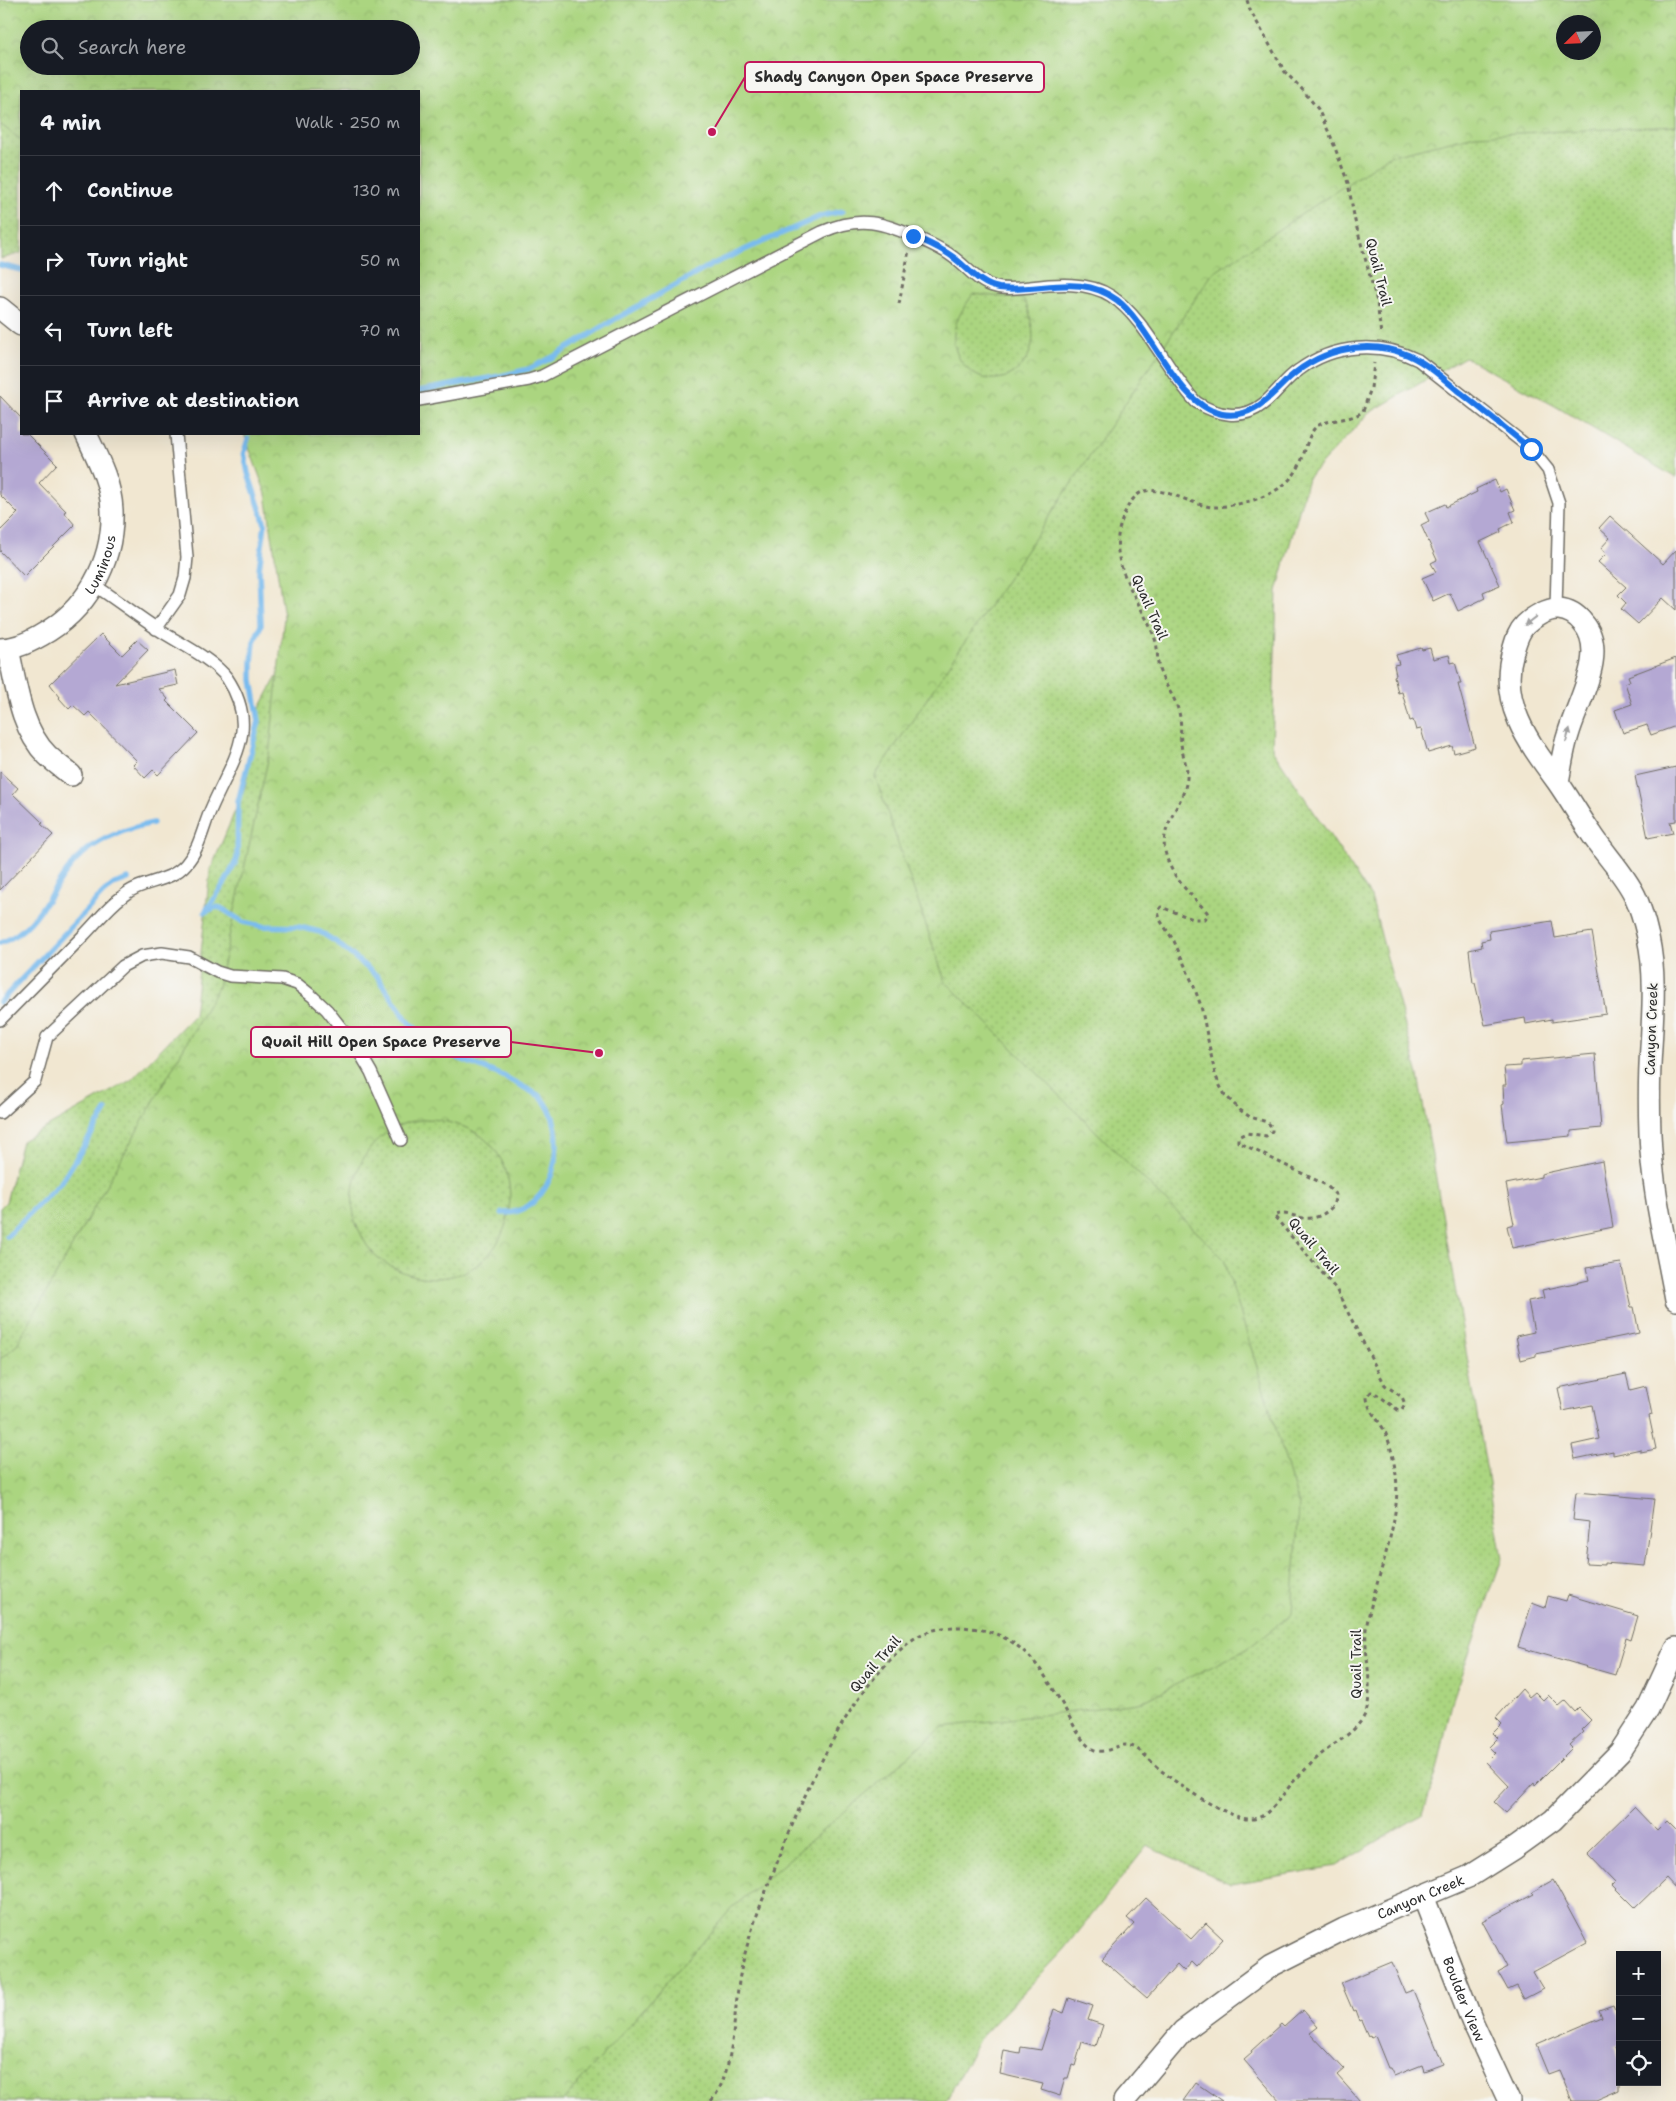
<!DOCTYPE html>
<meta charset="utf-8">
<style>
:root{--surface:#171b24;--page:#242831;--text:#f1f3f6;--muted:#9ea1a6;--line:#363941}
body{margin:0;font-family:"Shantell Sans",sans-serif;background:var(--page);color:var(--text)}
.controls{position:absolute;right:15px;bottom:15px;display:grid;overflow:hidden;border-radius:0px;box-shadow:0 5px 20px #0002}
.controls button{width:45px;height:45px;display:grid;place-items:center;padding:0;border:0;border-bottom:1px solid var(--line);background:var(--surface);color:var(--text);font:25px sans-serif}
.compass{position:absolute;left:1556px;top:15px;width:45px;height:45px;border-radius:50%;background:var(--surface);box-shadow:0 5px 20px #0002;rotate:246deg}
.stop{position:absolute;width:15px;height:15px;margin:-11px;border:4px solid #1a73e8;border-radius:50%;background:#fff}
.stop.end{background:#1a73e8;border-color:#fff;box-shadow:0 1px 5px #0008}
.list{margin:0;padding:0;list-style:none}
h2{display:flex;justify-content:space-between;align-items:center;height:65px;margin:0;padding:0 20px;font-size:21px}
h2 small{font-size:16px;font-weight:400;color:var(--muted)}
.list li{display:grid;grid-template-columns:32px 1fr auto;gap:15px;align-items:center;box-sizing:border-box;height:70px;padding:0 20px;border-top:1px solid var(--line)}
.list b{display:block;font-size:19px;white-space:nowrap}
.list em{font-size:16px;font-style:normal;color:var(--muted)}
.icon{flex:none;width:28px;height:28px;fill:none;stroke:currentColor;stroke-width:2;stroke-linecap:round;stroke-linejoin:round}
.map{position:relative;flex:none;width:1676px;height:2101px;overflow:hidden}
.search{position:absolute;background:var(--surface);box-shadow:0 5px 20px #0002;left:20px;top:20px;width:400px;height:55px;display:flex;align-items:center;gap:12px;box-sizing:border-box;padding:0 18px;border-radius:28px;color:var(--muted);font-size:19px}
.panel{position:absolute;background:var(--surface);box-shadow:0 5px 20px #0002;left:20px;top:90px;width:400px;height:345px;border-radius:0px}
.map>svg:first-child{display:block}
.grass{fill:url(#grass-dots);stroke:#6b8056;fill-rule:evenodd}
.park{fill:url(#park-crowns);stroke:#6b8056;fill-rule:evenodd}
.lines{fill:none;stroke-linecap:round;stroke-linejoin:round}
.stream{stroke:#79bbee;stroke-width:5.5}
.building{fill:#b4a8d3}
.service-casing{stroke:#706d65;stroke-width:14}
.minor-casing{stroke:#706d65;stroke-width:24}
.path{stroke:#706d65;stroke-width:3;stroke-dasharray:4 4;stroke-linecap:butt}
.service{stroke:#fff;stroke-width:11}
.minor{stroke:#fff;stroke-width:21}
.oneway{fill:#a0a0a0}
.route{stroke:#1a73e8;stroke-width:6}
.labels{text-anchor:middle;stroke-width:4;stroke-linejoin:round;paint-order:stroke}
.street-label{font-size:14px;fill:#2b2b2b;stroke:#f6f6f2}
.leader{fill:none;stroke:#c2185b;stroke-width:2}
.callout-dot{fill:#c2185b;stroke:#f6f6f2;stroke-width:2}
.callout{fill:#f6f6f2;stroke:#c2185b;stroke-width:2}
.callout-label{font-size:15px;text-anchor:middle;font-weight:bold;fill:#2b2b2b}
</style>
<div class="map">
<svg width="1676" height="2101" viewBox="0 0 1676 2101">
<defs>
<pattern id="grass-dots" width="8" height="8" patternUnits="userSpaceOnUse" patternTransform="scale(1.25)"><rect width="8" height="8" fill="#abd580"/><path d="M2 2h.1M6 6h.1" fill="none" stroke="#93b76f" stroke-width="1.8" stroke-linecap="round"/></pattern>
<pattern id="park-crowns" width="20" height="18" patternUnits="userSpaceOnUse" patternTransform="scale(1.25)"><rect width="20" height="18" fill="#abd580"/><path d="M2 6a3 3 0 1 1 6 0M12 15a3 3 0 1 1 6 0" fill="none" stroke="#93b76f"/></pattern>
</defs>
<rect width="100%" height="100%" fill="#f6f6f2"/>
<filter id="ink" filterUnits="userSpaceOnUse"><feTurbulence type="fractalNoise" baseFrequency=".02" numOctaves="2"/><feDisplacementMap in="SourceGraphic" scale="10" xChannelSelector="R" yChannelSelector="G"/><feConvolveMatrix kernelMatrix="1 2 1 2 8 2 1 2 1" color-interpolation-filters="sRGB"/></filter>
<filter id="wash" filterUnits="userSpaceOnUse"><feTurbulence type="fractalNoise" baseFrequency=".0096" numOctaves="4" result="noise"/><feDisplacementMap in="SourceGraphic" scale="20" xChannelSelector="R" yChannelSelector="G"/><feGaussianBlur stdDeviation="1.12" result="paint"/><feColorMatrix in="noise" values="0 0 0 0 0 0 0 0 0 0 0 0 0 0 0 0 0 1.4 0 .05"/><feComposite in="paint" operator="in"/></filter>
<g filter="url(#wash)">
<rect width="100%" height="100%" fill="#f1e7d1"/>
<path class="grass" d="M0,0h1676v478l-121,-72 -90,-49 -96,56 -61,65 -31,113 -5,158 99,148 47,178 84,483 -50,144 -15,68 -14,44 -87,52 -105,18 -84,-38 -83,104 -84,88 -34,63h-946v-893l6,-6 16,-61 109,-61 63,-65 16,-144 35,-84 14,-77 59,-111 101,-165v-343h-398v162l-20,6zM1564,22h30v30h-30zM29,29h382v37h-382z"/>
<path class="park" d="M0,0h1676v126l-201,9 -86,21 -177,118 -337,502 70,205 279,278 75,246 -7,109 -45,35 -108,54 -196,24 -212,182 -168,192h-563v-742l16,-13 202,-359 51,-232 15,-138 -18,-123 -22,-60h175v-343h-398v49l-21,-16zM1564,22h30v30h-30zM29,29h382v37h-382zM973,294l50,5c6,8 7,18 9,28 5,23 -11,51 -37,52 -29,2 -48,-30 -39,-55 3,-10 11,-21 17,-30zM433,1119c20,4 40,8 55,23 32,31 28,90 -6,119 -31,27 -82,20 -110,-9 -6,-6 -11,-18 -15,-26 -3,-5 -3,-12 -4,-18 -4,-35 17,-72 50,-84 9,-4 21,-4 30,-5z"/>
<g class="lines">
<path class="stream" d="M0,265l21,5
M419,391l81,-15 29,-7 26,-13 62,-38 96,-54 108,-48 22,-5
M248,439l-4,13 4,21 17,51 -6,45 2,56 -7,17 -2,20v18l7,41 -21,81 -1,57 -11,22 -21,31 11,-5 5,1 22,14 19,4 37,1 21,5 16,10 41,34 30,44 24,24 17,10 55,22 37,20c33,33 16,119 -38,117
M0,943c42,-14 53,-66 86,-92 19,-15 43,-23 67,-28
M0,1002l102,-108 12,-10 14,-5
M7,1236l55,-55 44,-70"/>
</g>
<g id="blocks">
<path class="building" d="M0,396l21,22v16h6l30,30 -18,19 27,28 -2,1 11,13 -51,51 -24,-25v-20l18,-18 -18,-18z
M1495,480l5,12 6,-3 9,21 -5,2 4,10 -14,7 1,3 -21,10 20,43 -17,7 2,6 -27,13 -8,-18 -17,8 -11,-23 14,-6 -5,-9 6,-3 -16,-35 8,-4 -4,-8 20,-9 1,3 31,-15 -1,-3z
M1610,516l53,48 13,-14v60l-13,-12 -25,26 -17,-15 5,-6 -8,-8 8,-8 -28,-25 8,-8 -5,-6 9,-10 -11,-10z
M101,634l21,21 15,-15 11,10 -33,34 60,-14 3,15 -19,4 9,10 -2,2 32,32 -40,42 -5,-5 -8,8 -12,-13 4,-4 -48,-49 -4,4 -12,-11 -4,4 -10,-11 1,-1 -10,-13z
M1421,648l1,2 8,-2 3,11 16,-4 2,8 4,-1 6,22h-3l17,63 -21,6 -2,-7 -24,7 -7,-24 -5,1 -3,-10 -3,1 -8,-29 -4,1 -4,-17 2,-1 -2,-10 5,-1 -3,-9z
M1676,658v68l-25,9 -4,-10 -24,8 -8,-23 17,-6 -7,-21 5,-2 -2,-5z
M1676,767v54l-6,1 3,11 -25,5 -13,-62z
M0,772l18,16 -5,6 30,29 -2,1 12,11 -53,55z
M1552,921l3,17 37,-6 14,82 -54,8v-3l-26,5 -1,-6 -40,7 -10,-42h-2l-4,-33 13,-3 -1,-6 9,-2 -1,-8z
M1595,1054l6,74 -30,3v5l-64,6 -5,-37 2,-1 -1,-19h3l-2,-18 17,-1v-5z
M1602,1161l11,66 -101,21 -5,-22 7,-2 -8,-40 35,-7v-3z
M1621,1263l10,44h3l5,26 -103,21v2l-15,4 -5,-24 18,-4 -6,-31 16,-3 -2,-8 47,-10 -3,-12z
M1626,1374l4,16 16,-4 6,29 -3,1 7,33 -15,3v-3l-28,6v-4l-38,8 -3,-14 27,-6 -7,-34 -29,6 -5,-23z
M1576,1492l78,7 -9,67 -41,-3v2l-18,-1 4,-42 -17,-2z
M1568,1595l70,21 -7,24 -5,-2 -11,37 -97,-28 14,-44 13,5 3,-12 18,5z
M1522,1689l7,8 6,-5 8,8 5,-5 11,11 6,-5 10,11 4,-4 12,12 -10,10 2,2 -14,13 3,3 -37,37 -1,-2 -28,30 -12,-11 15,-16 -23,-24 9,-9 -6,-6 9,-9 -5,-5 9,-9 -6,-6z
M1634,1807l23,24 10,-10 9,9v59l-10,-11 -31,30 -23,-23 3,-3 -28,-29z
M1553,1880l34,63 -54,29 10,17 -19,10 -7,-13 -9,4 -10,-18 9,-5 -25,-46 52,-27 -2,-2z
M1146,1898l45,41 15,-16 17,16 -26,28 -5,-5 -8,9 -7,-7 -30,34 -45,-39 32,-35 -7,-6z
M1392,1962l13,31 8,-3 30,74 -19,7 -2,-6 -28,11 -4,-8h-2l-13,-32 -4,2 -1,-3 -2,1 -7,-16 -2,1 -4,-11 -2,1 -12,-28z
M1069,1998l24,8 -5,14 15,5 -7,21 -14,-4 -7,24 -3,-1 -4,13h-3l-5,18 -19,-6 2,-6 -43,-10 4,-24 16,3 1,-6 20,3 13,-41 10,4z
M1613,2005l7,15v25l-6,2 6,14v30l-23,10h-25l-13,-31 -11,4 -12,-29 66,-28 -3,-7z
M1303,2010l15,17 -8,6 34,36 -7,6 23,26h-80l-36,-41 8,-7 -1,-2 30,-27 3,3z
M1196,2083l26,18h-39z"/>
</g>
</g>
<g filter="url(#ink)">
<use href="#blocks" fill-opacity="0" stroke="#706d65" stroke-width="1"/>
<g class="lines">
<g class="service-casing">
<path id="service" d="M419,400l110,-20 13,-4 280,-144c38,-17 61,-10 98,7 11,5 23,10 33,18 14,10 25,26 43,30 11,3 22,1 34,0 25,-3 58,-6 81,9 35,23 56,75 85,106 20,13 46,19 67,2 13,-10 22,-25 36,-34 35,-26 81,-29 119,-10l113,89 17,21 11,33 -3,105
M156,629l24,-34 5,-17 2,-21 -11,-123
M0,1020c28,-28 55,-56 83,-84 13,-13 25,-29 40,-40 18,-16 47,-13 63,-32 14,-16 17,-37 25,-55 20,-47 50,-80 16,-131 -14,-19 -48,-35 -68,-48 -22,-14 -43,-31 -65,-45
M0,1113l35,-32 12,-44 76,-71 19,-10 20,-3 27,4 28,15 13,4 52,3 15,5 15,12 15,14 30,38 14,24 30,68"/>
</g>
<g class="minor-casing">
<g id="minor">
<path d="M0,308l21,17"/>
<path id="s1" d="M0,649c14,0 28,-6 40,-13 46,-25 74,-73 72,-126 -1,-27 -15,-53 -26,-76"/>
<path d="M8,649c8,34 12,79 39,106 7,7 16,13 24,20"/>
<path d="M1558,782c3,-15 5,-32 10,-47 9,-33 41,-83 15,-112 -6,-8 -14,-13 -24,-14 -11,-1 -26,8 -34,16 -7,7 -9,16 -12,26 -15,50 15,91 44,130 12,17 22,35 34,52 14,22 33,40 44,63 6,12 10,28 13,41 8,36 5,74 3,110 -2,29 -2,58 -1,87 2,56 16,111 26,166"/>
<path id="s2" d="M1423,1896l49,125 37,80"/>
<path id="s3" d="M1124,2101l59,-70 88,-65 73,-37 124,-52 46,-29 39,-28 67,-68 28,-43 28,-61"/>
</g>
</g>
<path class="path" d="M1247,0l3,10 35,62 16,16 17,21 13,28 17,46 7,38 22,81 4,33
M899,304l10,-54
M711,2101c25,-28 22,-94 30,-131 8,-37 22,-72 36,-107 28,-71 59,-144 111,-201 13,-13 25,-26 42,-31 13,-4 28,-5 41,-3 51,6 71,41 94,81 7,12 15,32 26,39 15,10 26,-7 40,-2 12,4 22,19 32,26 20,16 52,37 76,45 8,3 16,3 23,-1 11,-6 23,-25 32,-35 10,-10 19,-20 30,-29 14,-11 35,-22 42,-40 8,-24 -2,-57 0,-83 8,-48 36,-106 30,-154 -2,-13 -5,-29 -10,-41 -5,-12 -19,-24 -19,-37l4,-5h3l24,18 4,-1 3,-5 -3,-7 -17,-12 -49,-96 -62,-73c17,-9 34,16 59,-10l3,-11 -10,-10 -88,-43v-5l8,-4 20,3 6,-5v-4l-5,-5 -17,-5 -10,-7 -15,-15 -5,-9 -5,-12 -14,-68 -8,-22 -19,-43 -14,-21 -2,-9 3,-4 32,12h12l3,-4 -1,-3c-18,-20 -36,-34 -42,-61 -5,-24 16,-45 21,-67 4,-15 -4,-27 -5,-41 -1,-11 1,-23 -3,-34 -4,-13 -13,-24 -18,-37 -4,-10 -1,-22 -5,-33 -14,-40 -50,-75 -33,-119 3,-9 7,-17 13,-23 18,-20 59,12 82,10 31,-3 70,-13 83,-43 5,-11 7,-26 14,-35 10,-12 35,-6 49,-18l8,-23 3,-25"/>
<use href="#service" class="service"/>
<use href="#minor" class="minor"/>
</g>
<defs><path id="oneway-solid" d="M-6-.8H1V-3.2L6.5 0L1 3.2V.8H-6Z" transform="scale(1.25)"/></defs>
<g class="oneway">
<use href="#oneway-solid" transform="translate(1530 621) rotate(142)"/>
<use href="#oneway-solid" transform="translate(1568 735) rotate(-74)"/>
</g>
</g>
<g class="lines" filter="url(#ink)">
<path class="route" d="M913,236c13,6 28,12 40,21 15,11 27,28 46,31 41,5 81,-16 118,12 36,28 59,105 105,114 27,5 44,-13 61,-30 32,-33 81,-47 125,-29 18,8 34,22 49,35 25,19 49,39 74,59"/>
</g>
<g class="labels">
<g class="street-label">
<text transform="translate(1379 272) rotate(76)" y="5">Quail Trail</text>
<text dy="5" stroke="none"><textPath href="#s1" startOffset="139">Luminous</textPath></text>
<text transform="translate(1150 607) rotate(66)" y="5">Quail Trail</text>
<text transform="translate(1651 1029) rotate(-88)" y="5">Canyon Creek</text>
<text transform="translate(1314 1246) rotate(50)" y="5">Quail Trail</text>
<text transform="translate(875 1664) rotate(-49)" y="5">Quail Trail</text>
<text transform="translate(1356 1664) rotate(-90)" y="5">Quail Trail</text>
<text dy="5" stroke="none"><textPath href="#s3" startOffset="366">Canyon Creek</textPath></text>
<text dy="5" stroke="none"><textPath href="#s2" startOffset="111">Boulder View</textPath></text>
</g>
</g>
<path class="leader" d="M712 132L745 77M599 1053L511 1042"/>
<g class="callout-dot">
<circle cx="712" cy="132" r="5"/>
<circle cx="599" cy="1053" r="5"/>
</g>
<g class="callout">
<rect x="745" y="62" width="299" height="30" rx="5"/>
<rect x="251" y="1027" width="260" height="30" rx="5"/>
</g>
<g class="callout-label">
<text x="894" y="82">Shady Canyon Open Space Preserve</text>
<text x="381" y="1047">Quail Hill Open Space Preserve</text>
</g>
</svg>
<div class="controls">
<button>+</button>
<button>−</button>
<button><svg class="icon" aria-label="locate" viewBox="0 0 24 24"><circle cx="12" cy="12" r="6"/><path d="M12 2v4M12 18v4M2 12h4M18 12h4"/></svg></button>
</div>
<svg class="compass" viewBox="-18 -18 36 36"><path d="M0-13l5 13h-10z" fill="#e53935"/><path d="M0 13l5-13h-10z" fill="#9ea1a6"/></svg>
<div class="stop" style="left:1531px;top:449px"></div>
<div class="stop end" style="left:913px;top:236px"></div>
<div class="search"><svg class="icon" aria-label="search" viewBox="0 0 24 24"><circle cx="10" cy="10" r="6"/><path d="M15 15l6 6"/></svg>Search here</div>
<section class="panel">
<h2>4 min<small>Walk · 250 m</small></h2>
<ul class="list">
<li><svg class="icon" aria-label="ahead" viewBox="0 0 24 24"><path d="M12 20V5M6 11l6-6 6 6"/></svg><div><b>Continue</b></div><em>130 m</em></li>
<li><svg class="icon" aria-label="right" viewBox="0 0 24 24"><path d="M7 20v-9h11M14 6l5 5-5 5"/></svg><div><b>Turn right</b></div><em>50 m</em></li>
<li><svg class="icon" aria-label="left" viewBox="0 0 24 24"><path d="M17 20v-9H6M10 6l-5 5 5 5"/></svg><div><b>Turn left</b></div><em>70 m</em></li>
<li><svg class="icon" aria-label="arrive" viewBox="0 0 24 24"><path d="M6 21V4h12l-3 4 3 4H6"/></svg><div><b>Arrive at destination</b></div></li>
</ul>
</section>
</div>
